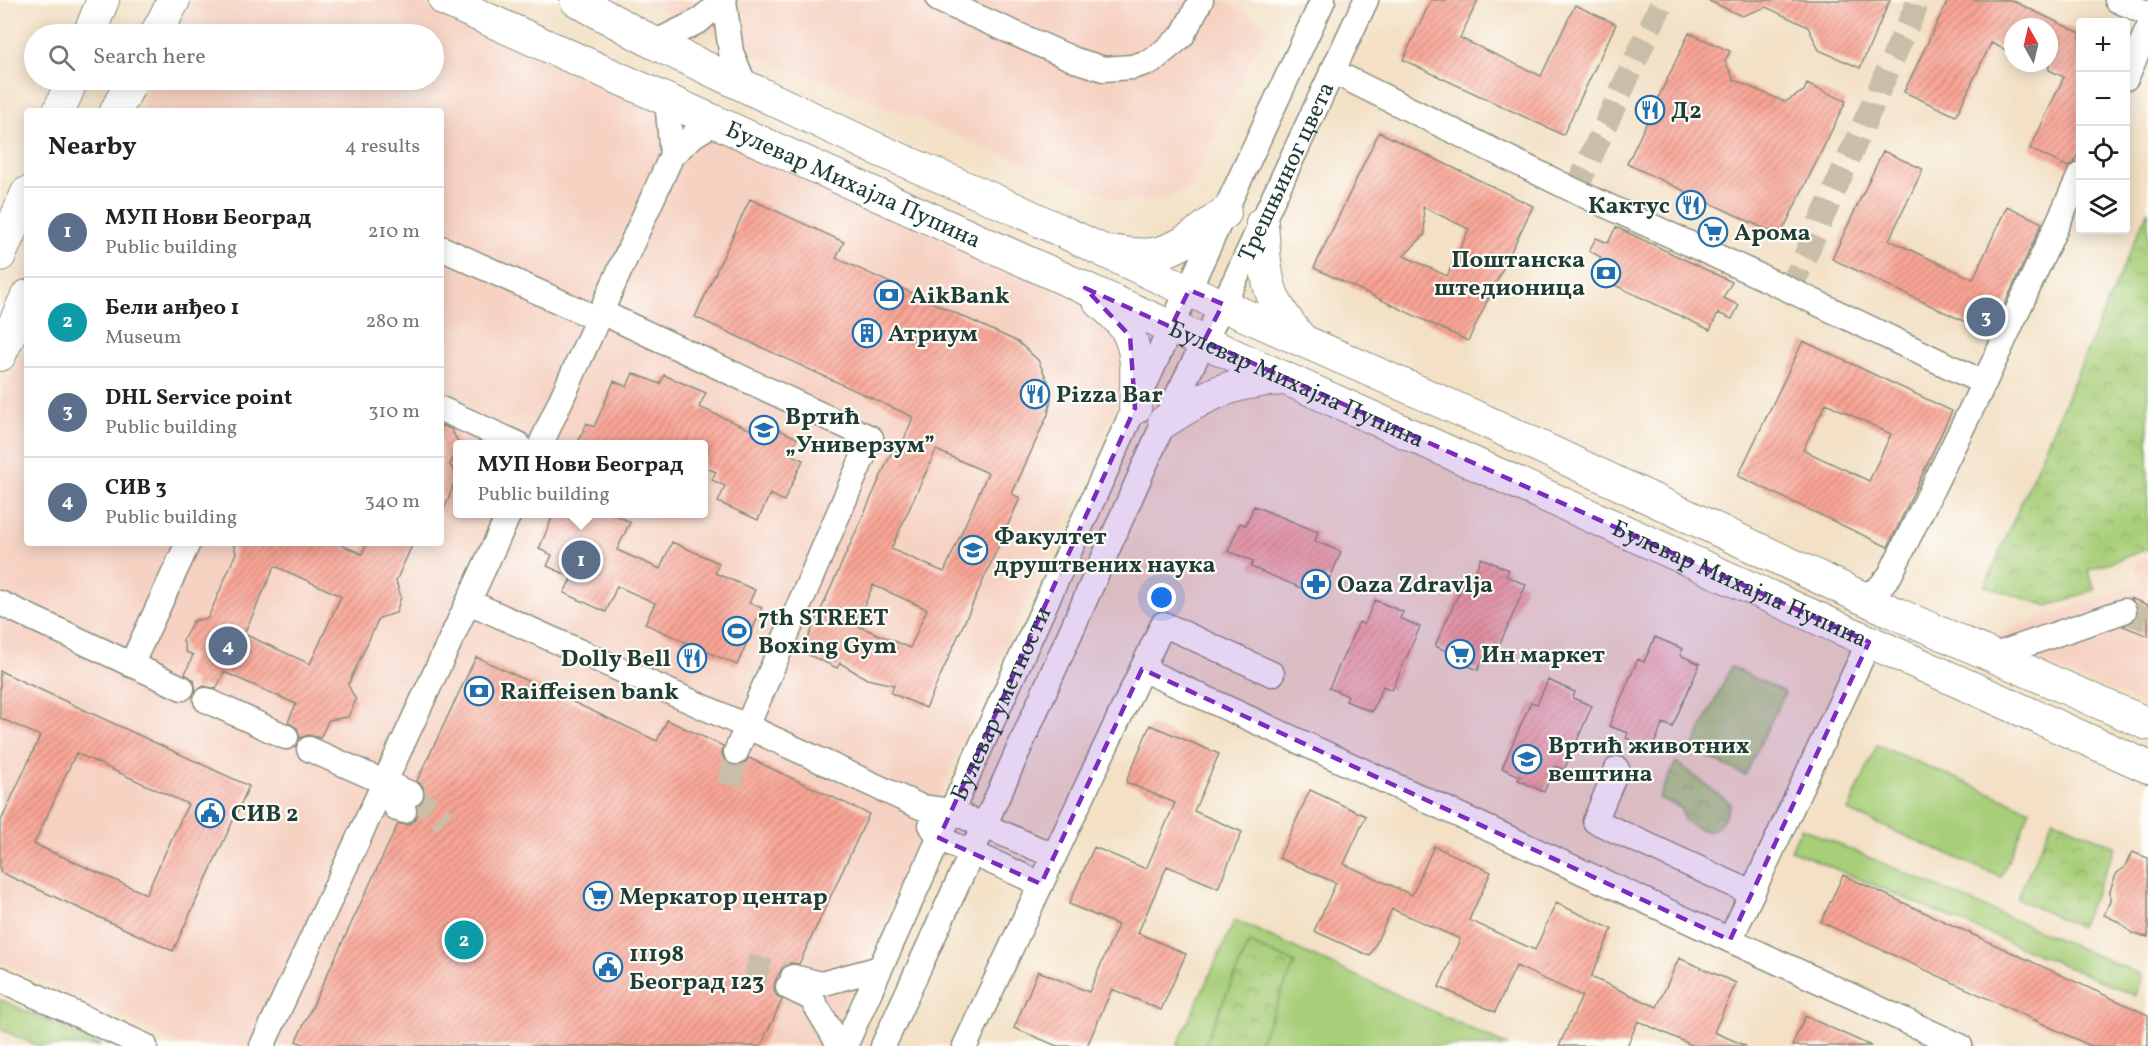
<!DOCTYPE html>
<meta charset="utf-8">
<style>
:root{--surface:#fff;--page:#f2f2f2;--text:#222;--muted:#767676;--line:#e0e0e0;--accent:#111827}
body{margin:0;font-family:Vollkorn,serif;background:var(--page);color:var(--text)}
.controls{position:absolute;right:18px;top:18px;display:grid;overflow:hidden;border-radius:6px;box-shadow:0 3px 15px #0003}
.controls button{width:54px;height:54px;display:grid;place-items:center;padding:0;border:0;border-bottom:2px solid var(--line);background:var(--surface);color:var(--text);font:30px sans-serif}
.compass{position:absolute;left:2004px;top:18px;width:54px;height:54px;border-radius:50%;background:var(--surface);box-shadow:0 3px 15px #0003;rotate:352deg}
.you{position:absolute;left:1162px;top:598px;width:21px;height:21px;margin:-15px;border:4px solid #fff;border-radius:50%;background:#1a73e8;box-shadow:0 0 0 9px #1a73e833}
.badge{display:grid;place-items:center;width:39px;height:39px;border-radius:50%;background:var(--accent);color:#fff;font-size:20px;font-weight:700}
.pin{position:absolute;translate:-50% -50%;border:3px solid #fff;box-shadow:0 2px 6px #0006}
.popup{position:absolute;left:453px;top:440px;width:255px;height:78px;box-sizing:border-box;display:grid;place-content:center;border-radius:6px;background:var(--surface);filter:drop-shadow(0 2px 4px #0005);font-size:20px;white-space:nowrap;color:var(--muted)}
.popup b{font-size:22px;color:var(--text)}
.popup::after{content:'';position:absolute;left:50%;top:100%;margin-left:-12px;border:12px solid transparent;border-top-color:var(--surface)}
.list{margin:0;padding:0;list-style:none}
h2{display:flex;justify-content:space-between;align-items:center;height:78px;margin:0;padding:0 24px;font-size:26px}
h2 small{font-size:20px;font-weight:400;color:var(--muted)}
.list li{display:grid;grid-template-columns:39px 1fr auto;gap:18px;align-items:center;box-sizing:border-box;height:90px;padding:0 24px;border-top:2px solid var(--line)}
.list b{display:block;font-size:22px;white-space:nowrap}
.list p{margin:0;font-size:20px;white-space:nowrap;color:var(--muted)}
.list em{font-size:20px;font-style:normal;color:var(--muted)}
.icon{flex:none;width:33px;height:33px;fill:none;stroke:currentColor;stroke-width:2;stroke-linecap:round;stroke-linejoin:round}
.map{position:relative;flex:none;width:2148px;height:1046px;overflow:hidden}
.search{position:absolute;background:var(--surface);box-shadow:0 3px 15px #0003;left:24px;top:24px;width:420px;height:66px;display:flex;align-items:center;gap:15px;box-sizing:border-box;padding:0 21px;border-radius:33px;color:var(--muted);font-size:22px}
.panel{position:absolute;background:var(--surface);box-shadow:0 3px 15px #0003;left:24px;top:108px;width:420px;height:438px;border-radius:6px}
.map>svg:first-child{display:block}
.built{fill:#f6d2c3;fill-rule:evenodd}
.grass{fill:#a7ce78;stroke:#638656;stroke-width:1.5}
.park{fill:url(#park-crowns);stroke:#638656;stroke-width:1.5}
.building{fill:url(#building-hatch);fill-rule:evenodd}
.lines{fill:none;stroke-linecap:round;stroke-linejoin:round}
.minor-tunnel{stroke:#c9bfa8;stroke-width:24;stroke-dasharray:24 12;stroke-linecap:butt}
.minor-casing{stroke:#898e7c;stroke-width:27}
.major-casing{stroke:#898e7c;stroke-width:34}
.minor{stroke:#fff;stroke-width:24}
.major{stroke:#fff;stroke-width:32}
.marked{fill:#7b2cbf;fill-opacity:0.2;stroke:#7b2cbf;stroke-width:4.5;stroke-dasharray:12 8;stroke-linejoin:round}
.labels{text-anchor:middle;stroke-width:4.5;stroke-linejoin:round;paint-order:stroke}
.poi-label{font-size:24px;font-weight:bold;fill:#1f3d34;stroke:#fdfcf7;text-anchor:start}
.street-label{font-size:24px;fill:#1f3d34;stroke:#fdfcf7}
</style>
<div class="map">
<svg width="2148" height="1046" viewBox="0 0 2148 1046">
<defs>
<pattern id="park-crowns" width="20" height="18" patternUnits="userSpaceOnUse" patternTransform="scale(1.5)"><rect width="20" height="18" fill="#a7ce78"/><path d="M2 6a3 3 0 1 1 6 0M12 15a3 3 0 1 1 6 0" fill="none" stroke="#87a863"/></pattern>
<pattern id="building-hatch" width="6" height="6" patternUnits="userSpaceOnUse" patternTransform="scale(1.5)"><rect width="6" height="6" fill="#f9a495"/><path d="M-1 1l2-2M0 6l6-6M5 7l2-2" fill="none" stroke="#c9877a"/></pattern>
</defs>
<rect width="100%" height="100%" fill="#fdfcf7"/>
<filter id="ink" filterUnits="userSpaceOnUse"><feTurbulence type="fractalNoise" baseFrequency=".0167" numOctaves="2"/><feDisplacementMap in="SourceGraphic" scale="12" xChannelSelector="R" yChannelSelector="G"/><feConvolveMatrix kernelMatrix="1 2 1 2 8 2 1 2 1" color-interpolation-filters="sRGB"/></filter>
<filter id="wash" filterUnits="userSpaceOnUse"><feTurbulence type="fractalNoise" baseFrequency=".008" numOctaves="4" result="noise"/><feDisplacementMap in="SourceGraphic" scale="24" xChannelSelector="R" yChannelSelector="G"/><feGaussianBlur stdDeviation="1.35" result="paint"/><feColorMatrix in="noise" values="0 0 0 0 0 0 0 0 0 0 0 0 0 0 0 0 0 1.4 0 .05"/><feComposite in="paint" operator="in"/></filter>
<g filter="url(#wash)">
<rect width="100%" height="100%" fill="#f3e0c5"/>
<path class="built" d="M194,0h218l737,332 -325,714h-639l-185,-84v-561l27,-59v201h414v-432h-301l15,-31h279v-46h-257zM458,444h246v70h-246z
M643,0h578l47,25 -66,138 -16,26 -23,12h-42l-375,-150z
M2148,558v148l-164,-67 156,-56 -6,-20z"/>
<path class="grass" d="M1731,667l54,25 -40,83 -53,-26z
M1877,745l153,65 -29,67 -153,-66z
M1801,828l341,147 -6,21 -345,-146z
M1235,920l273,126h-331z
M0,1000l8,3 92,43h-62l-38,-17z"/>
<path class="park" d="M2148,210v339l-60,21 7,20 -47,16 -63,-20z
M1676,762l55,42c-13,27 -20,37 -47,16l-3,-12 -22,-10z
M2053,819l63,28 -36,80 -63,-28z
M1249,943l46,20 -37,83h-46l-7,-3z"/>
<g id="blocks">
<path class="building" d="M1431,0h47l-18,38 81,38 34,-71 41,19 -53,111 -160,-75z
M1707,0h183l-30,68 -41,-18 -11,-23 -42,-20 -24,9z
M1948,0h63l69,33v116l-6,14 -6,4 -38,-18 34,-72 -15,-7v-43h-36v26l-22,-10 -35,73 -52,-24z
M1689,33l41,18 -5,10 9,19 51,22 19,-11 3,-7 39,17 -66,135 -153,-72z
M1379,132l154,74 -65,135 -154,-73zM1423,207l46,22 -22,47 -43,-20 21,-22z
M1883,151l40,18 -34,71 84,39 34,-73 35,17 -51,111 -159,-75z
M750,199l94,43 -8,16 182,84 20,18 11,24 2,15 -3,15 -36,80 8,4 -94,210 -35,-15 3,-8 -27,-6 -27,-16 -3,5 -35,-16 91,-203 6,3 14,-35 -218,-100zM936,450l52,23 -44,99 -53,-23zM873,585l54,24 -17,39 -54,-23z
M1616,227l116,55 -9,16 16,7 -7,14 -14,-6 -8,17 -117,-55 8,-18 -12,-6 7,-13 12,5z
M1803,341l149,70 -64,136 -150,-71zM1826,403l65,31 -22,47 -66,-31z
M633,373l27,11 4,-9 42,18 -7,14 52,23 5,-11 41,19 -7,16 13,6 -19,41 -14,-7 -12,26 -40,-18 7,-16 -13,-6 4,-8 -12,-5v-23h-127l10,-21 7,4 20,-46 13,6z
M441,425l10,4 8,15 -9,21 7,11 -15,39z
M1254,506l64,26 -3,9 26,11 -11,26 -4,-2 -8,19 -67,-28 2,-6 -25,-10 12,-28 6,2z
M554,513h58l18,9 -13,28 43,19 12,-27 47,21 -4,10 40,17 -6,13 13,5 -25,57 -92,-41 10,-21 -38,-17 -11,26 -42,-19 8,-16 -25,-11 5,-11 -13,-6z
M233,543h104l25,11 5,-11h46l-17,38 5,16 -5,16 -17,5 -31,67 8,15 -8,17 -19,3 -9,18 -12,-3 -8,3 -3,-10 -9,-6 8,-18 -72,-32 -8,17 -12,-3 -8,5 -2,-11 -9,-6 8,-19 -7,-3 -3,-12 10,-19 15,-3 28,-65zM275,566l66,30 -31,68 -66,-30z
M1481,558l28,12 -3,6 20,9 -28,63 -9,-4 -11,26 -26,-11 2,-5 -19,-8 30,-66 5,3z
M2130,598l18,7v31l-25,-10 11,-5 4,-7 -1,-8z
M1375,600l28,12 -3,6 20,9 -28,63 -9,-4 -11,26 -26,-11 2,-5 -19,-8 30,-66 5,3z
M1655,637l28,12 -3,6 20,9 -28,63 -9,-4 -11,26 -26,-11 2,-5 -19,-7 29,-67 6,3z
M476,657l181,84 10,-21 56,26 -1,8 3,7 5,4 8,1 6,-2 5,-6 120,56 -70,150 -9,-1 -7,4 -8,14 -1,8 2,6 6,5 -21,46h-453l-12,-5 102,-217 10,1 6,-4 3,-6v-9l7,-6 1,-7 -2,-7 -6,-5z
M0,671l249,115 -76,165 -173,-79v-49l40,-87 -40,-18zM76,753l112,51 -42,90 -112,-50z
M1548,680l27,12 -2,6 19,8 -28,64 -9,-4 -11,26 -26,-12 2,-4 -18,-8 29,-66 6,2z
M1150,725l69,29 -25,57 48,21 -24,56 -51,-22 -29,67 48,21 -25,56 -49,-21 -25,57h-30l-43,-18 24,-57 51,21 29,-67 -49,-21 25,-57 52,22 29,-66 -49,-21z
M1310,790l56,26 -22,48 68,31 22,-49 57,26 -22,48 66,30 21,-47 56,26 -21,48 66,30 22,-49 57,25 -22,49 32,14h-52l-56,-25 -11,25h-68l23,-50 -66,-30 -21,46 -56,-25 21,-48 -68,-30 -22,47 -56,-25 22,-48 -57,-25z
M2132,852l16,6v79l-15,-3 -14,-12 -15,-7 6,-14v-10l3,-9 4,-9 7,-5z
M1843,875l305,140v31h-57l-270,-124z
M1805,1016l66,30h-79z"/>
</g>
</g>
<g filter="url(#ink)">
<use href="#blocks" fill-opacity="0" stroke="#898e7c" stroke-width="1.5"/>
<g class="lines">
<path class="minor-tunnel" d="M1575,191l88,-191
M1790,290l129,-290
M2124,611l24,9
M730,785l6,-33
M411,794l34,27
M746,966l47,11"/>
<g class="minor-casing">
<g id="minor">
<path d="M724,0l7,52 14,34"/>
<path d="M939,0l136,60 29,9 28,-2 20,-6 30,-25 19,-36"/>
<path d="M2117,0l31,14"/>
<path d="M654,43l45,-22 24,-21"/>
<path d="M1332,71l245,121 213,98 194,93"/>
<path d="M2126,78l22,-49"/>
<path d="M667,100l5,55"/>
<path d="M441,248l157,71"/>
<path d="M601,312l270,126 -135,314"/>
<path d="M441,409l77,35"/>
<path d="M541,444l131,-289 22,-20 22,-13"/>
<path d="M1861,596l16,-6 13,-15 94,-192 96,-208"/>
<path d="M469,602l277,124 175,81 30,4 103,45"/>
<path d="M0,603l182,85"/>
<path d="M1992,656l132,-45"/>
<path d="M131,665l57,-122"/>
<path d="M1142,669l818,377"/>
<path d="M206,700l80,37"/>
<path d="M309,749l102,45"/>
<path d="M1617,769l-22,52 157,72"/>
<path d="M383,783l14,26 7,2"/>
<path d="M931,825l8,13 102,46"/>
<path d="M1730,940l139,-298"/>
<path d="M793,977l28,7 59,-16"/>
<path d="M0,979l145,67"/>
<path d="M788,987l23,11 29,48"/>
<path d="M262,1046l247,-532"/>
<path id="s1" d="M845,1046l326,-719 152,-327"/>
<path id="s2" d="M883,1046l122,-266 159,-358 71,-142 131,-280"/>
<path d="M965,1046l198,-422 109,50"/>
</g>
</g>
<g class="major-casing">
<g id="major">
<path id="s3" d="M445,0l1703,767"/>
<path d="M576,0l78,43 225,107 136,59 150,71 320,141 410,192 253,111"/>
<path d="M89,34l14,-34"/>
<path d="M156,34l18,-34"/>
<path d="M59,111l13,-31"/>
<path d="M116,111l16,-31"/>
<path d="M1262,223c2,23 2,49 10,71 6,16 18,31 29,45"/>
<path d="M1116,252c11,1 26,4 37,2 29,-5 49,-25 72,-41"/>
<path d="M0,255l27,-62"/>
<path d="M1099,301c11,10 26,22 31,36 9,21 6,49 5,71"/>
<path d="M0,355l27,-59"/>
<path d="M1164,422c43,-28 69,-41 121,-43"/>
</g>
</g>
<use href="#minor" class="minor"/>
<use href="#major" class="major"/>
</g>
</g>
<path class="marked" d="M1085,288l86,39 18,-37 34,14 -19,37 665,301 -139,298 -588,-271 -101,215 -102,-46 196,-430 -5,-72z"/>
<defs>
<g id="restaurant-ring" transform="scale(1.5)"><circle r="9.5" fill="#fdfcf7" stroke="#1f6fb2" stroke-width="1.5"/><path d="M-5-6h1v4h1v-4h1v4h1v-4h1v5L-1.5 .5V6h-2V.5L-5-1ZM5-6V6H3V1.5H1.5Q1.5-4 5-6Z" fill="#1f6fb2"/></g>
<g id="supermarket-ring" transform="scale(1.5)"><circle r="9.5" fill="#fdfcf7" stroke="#1f6fb2" stroke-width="1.5"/><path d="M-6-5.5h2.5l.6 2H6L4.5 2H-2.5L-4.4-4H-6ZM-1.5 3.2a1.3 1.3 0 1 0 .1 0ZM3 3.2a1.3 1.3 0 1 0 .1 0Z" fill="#1f6fb2"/></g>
<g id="bank-ring" transform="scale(1.5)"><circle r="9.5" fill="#fdfcf7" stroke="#1f6fb2" stroke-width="1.5"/><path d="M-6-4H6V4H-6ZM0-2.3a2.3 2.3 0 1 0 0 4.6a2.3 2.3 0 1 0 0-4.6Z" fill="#1f6fb2"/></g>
<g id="building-ring" transform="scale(1.5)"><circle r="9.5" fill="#fdfcf7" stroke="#1f6fb2" stroke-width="1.5"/><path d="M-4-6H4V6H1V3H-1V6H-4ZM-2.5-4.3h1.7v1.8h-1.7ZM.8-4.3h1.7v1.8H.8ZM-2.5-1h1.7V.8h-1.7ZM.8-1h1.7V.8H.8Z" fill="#1f6fb2"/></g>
<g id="school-ring" transform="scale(1.5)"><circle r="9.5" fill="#fdfcf7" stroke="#1f6fb2" stroke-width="1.5"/><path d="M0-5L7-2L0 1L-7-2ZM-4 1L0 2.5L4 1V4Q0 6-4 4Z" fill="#1f6fb2"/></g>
<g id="university-ring" transform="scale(1.5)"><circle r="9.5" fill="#fdfcf7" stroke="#1f6fb2" stroke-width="1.5"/><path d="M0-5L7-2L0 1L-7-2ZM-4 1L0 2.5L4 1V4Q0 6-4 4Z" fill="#1f6fb2"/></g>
<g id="pharmacy-ring" transform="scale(1.5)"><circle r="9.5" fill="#fdfcf7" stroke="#1f6fb2" stroke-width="1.5"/><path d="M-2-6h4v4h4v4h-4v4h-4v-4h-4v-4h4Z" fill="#1f6fb2"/></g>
<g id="stadium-ring" transform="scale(1.5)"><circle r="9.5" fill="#fdfcf7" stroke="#1f6fb2" stroke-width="1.5"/><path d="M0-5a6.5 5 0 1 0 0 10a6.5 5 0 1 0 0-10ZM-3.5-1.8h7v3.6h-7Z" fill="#1f6fb2"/></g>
<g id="civic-ring" transform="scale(1.5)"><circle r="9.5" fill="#fdfcf7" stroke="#1f6fb2" stroke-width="1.5"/><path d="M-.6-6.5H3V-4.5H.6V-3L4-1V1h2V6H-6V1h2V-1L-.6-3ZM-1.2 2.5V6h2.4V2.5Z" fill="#1f6fb2"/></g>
</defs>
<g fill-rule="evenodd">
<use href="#restaurant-ring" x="1650" y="110"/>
<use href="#restaurant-ring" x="1691" y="205"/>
<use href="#supermarket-ring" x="1713" y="232"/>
<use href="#bank-ring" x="1606" y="273"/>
<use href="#bank-ring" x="889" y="295"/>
<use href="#building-ring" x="867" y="333"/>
<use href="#restaurant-ring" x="1035" y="394"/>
<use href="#school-ring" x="764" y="430"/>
<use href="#university-ring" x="973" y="550"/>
<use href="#pharmacy-ring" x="1316" y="584"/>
<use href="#stadium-ring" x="737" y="631"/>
<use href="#supermarket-ring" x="1460" y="654"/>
<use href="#restaurant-ring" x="692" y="658"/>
<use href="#bank-ring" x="479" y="691"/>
<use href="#school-ring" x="1527" y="759"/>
<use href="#civic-ring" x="210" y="813"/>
<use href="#supermarket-ring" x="598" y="896"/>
<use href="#civic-ring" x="608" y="967"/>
</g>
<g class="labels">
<g class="poi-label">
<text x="1671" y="118">Д2</text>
<text x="1670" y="213" text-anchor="end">Кактус</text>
<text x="1734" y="240">Арома</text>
<text x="1585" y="267" text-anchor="end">Поштанска<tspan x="1585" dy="28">штедионица</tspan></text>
<text x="910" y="303">AikBank</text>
<text x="888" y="341">Атриум</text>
<text x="1056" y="402">Pizza Bar</text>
<text x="785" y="424">Вртић<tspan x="785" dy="28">„Универзум”</tspan></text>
<text x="994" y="544">Факултет<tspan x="994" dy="28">друштвених наука</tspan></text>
<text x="1337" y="592">Oaza Zdravlja</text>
<text x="758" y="625">7th STREET<tspan x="758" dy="28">Boxing Gym</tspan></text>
<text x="1481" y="662">Ин маркет</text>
<text x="671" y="666" text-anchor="end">Dolly Bell</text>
<text x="500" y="699">Raiffeisen bank</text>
<text x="1548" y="753">Вртић животних<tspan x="1548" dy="28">вештина</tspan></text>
<text x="231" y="821">СИВ 2</text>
<text x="619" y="904">Меркатор центар</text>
<text x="629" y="961">11198<tspan x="629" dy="28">Београд 123</tspan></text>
</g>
<g class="street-label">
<text dy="8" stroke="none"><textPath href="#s2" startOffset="963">Трешњиног цвета</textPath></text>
<text dy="8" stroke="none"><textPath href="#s3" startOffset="448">Булевар Михајла Пупина</textPath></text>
<text dy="8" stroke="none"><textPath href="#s3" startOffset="934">Булевар Михајла Пупина</textPath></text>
<text dy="8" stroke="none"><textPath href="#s3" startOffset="1420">Булевар Михајла Пупина</textPath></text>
<text dy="8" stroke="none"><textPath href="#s1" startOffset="376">Булевар уметности</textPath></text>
</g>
</g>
</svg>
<div class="controls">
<button>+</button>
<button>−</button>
<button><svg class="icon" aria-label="locate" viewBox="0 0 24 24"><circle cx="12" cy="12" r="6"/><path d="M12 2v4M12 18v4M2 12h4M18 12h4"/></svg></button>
<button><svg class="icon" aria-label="layers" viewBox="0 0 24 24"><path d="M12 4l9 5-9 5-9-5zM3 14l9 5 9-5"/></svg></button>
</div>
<svg class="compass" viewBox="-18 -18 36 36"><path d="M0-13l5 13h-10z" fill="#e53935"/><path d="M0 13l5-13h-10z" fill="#767676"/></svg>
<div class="you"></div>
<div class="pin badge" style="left:581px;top:560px;background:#5c6f8a">1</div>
<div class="popup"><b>МУП Нови Београд</b>Public building</div>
<div class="pin badge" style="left:464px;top:940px;background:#0f9aa8">2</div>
<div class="pin badge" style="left:1986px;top:317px;background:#5c6f8a">3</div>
<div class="pin badge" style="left:228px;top:646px;background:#5c6f8a">4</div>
<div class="search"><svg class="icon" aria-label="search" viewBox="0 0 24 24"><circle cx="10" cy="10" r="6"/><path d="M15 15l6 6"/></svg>Search here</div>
<section class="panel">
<h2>Nearby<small>4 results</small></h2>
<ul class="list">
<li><span class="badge" style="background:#5c6f8a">1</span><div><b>МУП Нови Београд</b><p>Public building</p></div><em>210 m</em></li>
<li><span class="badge" style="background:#0f9aa8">2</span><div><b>Бели анђео 1</b><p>Museum</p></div><em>280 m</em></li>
<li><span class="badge" style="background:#5c6f8a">3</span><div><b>DHL Service point</b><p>Public building</p></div><em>310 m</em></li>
<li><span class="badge" style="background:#5c6f8a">4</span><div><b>СИВ 3</b><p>Public building</p></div><em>340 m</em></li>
</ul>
</section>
</div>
